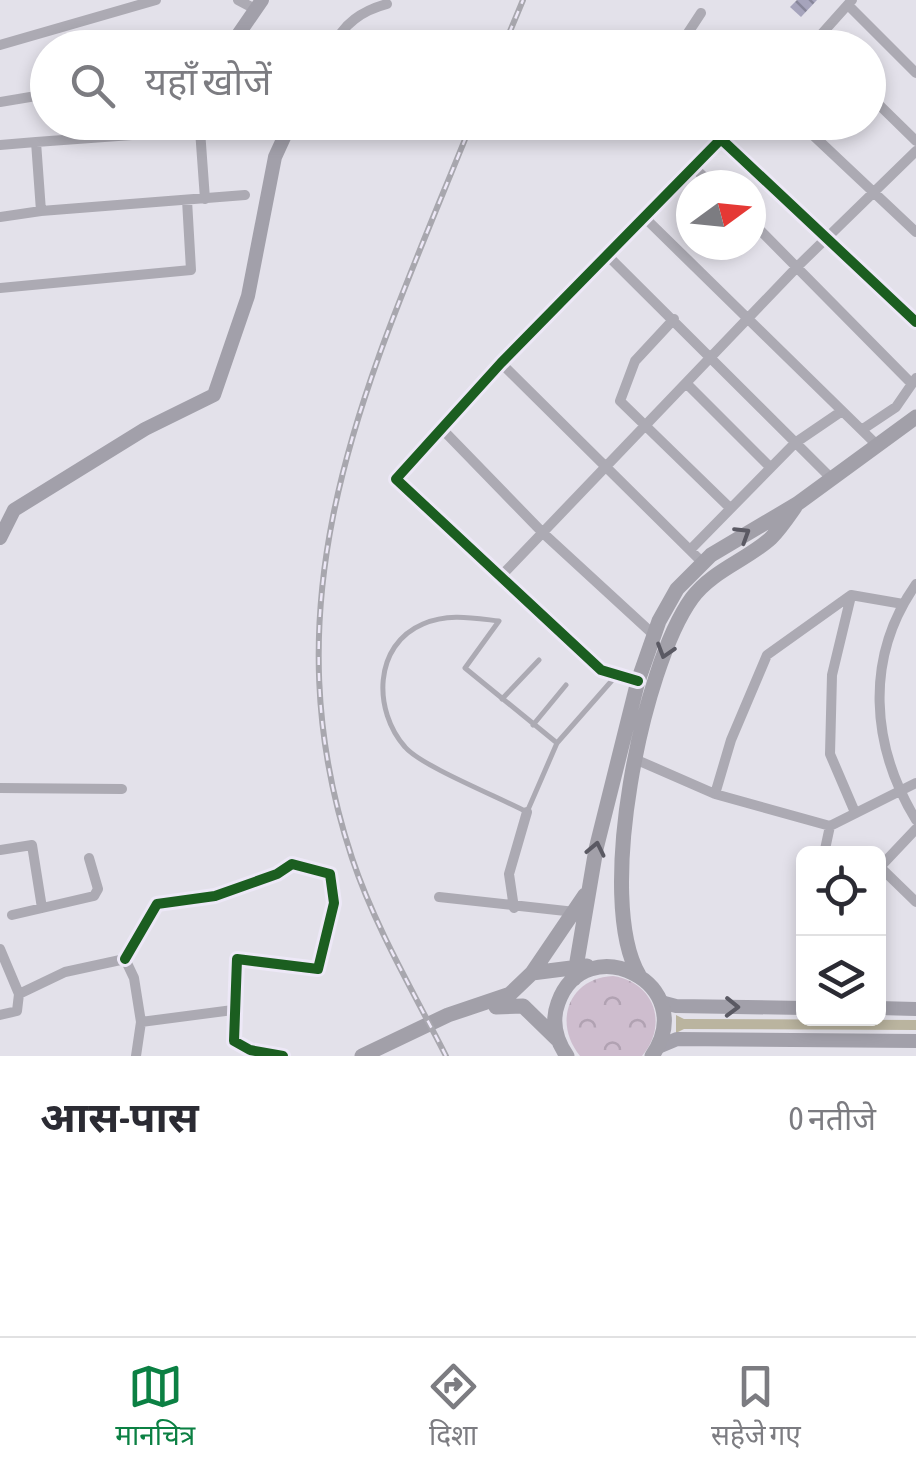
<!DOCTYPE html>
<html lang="hi">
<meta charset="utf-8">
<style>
:root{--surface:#fff;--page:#f7f7f7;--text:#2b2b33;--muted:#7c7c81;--line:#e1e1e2;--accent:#0b8043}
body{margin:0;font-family:"Asap Condensed","Noto Sans Devanagari",sans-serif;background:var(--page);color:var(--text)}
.controls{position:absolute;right:30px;bottom:30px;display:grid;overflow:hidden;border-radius:15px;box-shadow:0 5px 15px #0003}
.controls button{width:90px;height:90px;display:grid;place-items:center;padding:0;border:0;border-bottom:2px solid var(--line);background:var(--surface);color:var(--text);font:50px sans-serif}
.compass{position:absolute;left:676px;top:170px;width:90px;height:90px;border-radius:50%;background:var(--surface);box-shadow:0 5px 15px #0003;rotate:75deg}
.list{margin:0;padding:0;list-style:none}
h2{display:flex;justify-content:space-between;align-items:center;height:130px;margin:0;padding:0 40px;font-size:42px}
h2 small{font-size:32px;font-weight:400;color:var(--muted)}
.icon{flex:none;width:55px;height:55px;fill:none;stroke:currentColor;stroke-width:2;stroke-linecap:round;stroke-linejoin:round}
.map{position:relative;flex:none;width:916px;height:1056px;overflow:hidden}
.search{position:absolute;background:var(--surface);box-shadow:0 5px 15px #0003;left:30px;right:30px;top:30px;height:110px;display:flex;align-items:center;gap:25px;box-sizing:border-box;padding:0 35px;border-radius:55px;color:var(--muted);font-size:38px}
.sheet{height:280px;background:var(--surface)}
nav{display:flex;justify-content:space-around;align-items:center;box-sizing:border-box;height:140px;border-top:2px solid var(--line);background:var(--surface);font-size:28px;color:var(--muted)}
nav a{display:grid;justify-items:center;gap:5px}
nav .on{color:var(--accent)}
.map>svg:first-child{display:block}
.park{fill:url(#park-crowns)}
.water{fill:#bab49f}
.building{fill:url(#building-back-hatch)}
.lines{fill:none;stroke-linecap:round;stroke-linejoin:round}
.lane{stroke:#acaab3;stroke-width:5}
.street{stroke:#acaab3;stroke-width:10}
.secondary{stroke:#a2a0aa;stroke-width:14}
.primary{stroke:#a2a0a9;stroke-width:15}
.rail-casing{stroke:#a8a7ae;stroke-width:6}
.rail{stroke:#ede8f7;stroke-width:2.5;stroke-dasharray:8;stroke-linecap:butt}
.cycleway-casing{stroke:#ede8f7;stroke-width:16}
.cycleway{stroke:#1b5e20;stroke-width:10}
.oneway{stroke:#5a5963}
</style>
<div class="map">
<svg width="916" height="1056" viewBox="0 0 916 1056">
<defs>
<pattern id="park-crowns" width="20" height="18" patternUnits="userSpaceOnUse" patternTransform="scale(2.5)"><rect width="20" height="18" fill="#cebdce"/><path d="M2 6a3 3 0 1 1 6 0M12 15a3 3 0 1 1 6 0" fill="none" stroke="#b1a2b2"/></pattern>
<pattern id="building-back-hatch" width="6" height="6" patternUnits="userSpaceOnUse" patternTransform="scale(2.5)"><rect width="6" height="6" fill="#a6a4bc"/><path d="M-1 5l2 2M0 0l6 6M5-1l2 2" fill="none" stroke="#87869a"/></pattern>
</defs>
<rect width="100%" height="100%" fill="#e3e1ea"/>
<path class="park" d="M613,976c41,6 56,48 29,80h-62c-27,-33 -12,-78 33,-80z"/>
<path class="water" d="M676,1015l8,4 232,1v10l-232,-1 -8,4z"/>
<path class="building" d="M797,0h20l-16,17 -11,-10z"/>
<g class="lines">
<path class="lane" d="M502,699l37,-39
M533,725l33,-40
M557,743l-92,-75 34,-47c-26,-3 -51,-8 -76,3 -50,21 -50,87 -18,123 16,19 96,51 122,65l30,-69 58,-66"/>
<path class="street" d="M238,0l17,9
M848,5l68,68
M0,45l156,-45
M334,48c7,-24 30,-38 53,-44
M678,48l23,-35
M809,48l43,-48
M868,94l48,47
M0,102l48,-8
M201,122l-1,8 -164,12 5,69 204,-16
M703,122l18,17 17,-17
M799,122l117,110
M638,128l2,-6
M200,130l5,69
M0,145l36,-3
M693,167l20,18
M0,217l41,-6
M644,217l232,227
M751,221l161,163
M607,255l223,222
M0,288l191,-18 -4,-70
M674,319l-39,42 -15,40 108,105
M501,363l202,200
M686,383l84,84
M442,429l101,104 111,102
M863,429l33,-22 20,-29
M690,550l105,-107 47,-32
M501,576l298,-311 117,-114
M916,584c-52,74 -45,162 0,236
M851,596l-19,79 -2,79 24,56
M638,681l-37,-11 -205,-191 105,-116 220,-224 195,183
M637,760l78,34
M0,788l122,1
M830,826l-115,-32 16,-54 36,-85 84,-60 52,9
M916,829l-36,38 36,35
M0,850l32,-5 10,63
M824,854l6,-28 86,-43
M439,897l136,15
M514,908l-5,-34 18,-62
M12,915l82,-19 4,-7 -9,-31
M0,949l19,45 -2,17 -17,4
M125,959l32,-55 58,-8 62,-22 15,-10 38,10 4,29 -16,66 -81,-10 -3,82 16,9 33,6
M125,959l9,19 7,44 -5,34
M19,994l46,-22 60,-13
M141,1022l92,-12"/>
<path class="secondary" d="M229,48l33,-48
M0,538l14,-28 131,-81 69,-34 34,-99 27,-139 16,-35
M661,1002l15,4 128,2
M878,1008l38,1
M658,1047l19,-8 239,2"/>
<path class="primary" d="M532,973l55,-7
M639,975c-44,-75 3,-308 53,-377 21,-28 55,-38 79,-60 9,-9 17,-21 24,-31
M574,979l22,-130 42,-168 21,-60 18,-32 34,-34 86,-51 119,-87
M496,1007l27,-1 34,33
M362,1056l86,-41 62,-21 22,-21 53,-78
M567,1056c-11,-16 -16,-34 -9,-53 27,-76 144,-20 94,53"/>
<g class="rail-casing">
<path id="rail" d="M503,48l20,-48
M446,1056c-33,-65 -71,-129 -94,-198 -90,-272 20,-487 120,-736"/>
</g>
<use href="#rail" class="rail"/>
<g class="cycleway-casing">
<path id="cycleway" d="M638,681l-37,-11 -205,-191 105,-116 220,-224 195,183
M125,959l32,-55 58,-8 62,-22 15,-10 38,10 4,29 -16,66 -81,-10 -3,82 16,9 33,6"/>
</g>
<use href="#cycleway" class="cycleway"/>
</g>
<defs><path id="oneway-chevron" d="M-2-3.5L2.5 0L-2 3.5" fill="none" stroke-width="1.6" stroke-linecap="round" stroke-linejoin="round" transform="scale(2.5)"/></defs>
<g class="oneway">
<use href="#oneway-chevron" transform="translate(743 534) rotate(-32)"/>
<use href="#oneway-chevron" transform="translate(665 651) rotate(107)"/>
<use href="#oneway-chevron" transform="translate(596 849) rotate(-78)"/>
<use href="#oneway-chevron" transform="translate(732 1007) rotate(1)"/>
</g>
</svg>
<div class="controls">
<button><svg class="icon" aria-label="locate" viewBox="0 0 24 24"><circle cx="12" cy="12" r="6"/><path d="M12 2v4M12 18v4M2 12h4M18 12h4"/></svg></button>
<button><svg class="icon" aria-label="layers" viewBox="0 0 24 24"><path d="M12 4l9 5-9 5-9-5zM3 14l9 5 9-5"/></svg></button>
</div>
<svg class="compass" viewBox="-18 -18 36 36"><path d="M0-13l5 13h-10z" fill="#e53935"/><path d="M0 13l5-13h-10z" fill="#7c7c81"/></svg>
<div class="search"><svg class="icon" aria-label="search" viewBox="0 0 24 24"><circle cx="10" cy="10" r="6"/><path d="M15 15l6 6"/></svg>यहाँ खोजें</div>
</div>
<section class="sheet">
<h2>आस-पास<small>0 नतीजे</small></h2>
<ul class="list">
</ul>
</section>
<nav>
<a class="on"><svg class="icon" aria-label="map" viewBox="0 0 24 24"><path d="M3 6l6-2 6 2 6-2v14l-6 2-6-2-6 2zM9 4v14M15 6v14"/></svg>मानचित्र</a>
<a><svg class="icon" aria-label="directions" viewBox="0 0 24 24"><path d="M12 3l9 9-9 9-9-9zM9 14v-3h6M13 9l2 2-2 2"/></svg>दिशा</a>
<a><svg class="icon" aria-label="saved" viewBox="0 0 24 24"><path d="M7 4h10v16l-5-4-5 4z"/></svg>सहेजे गए</a>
</nav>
